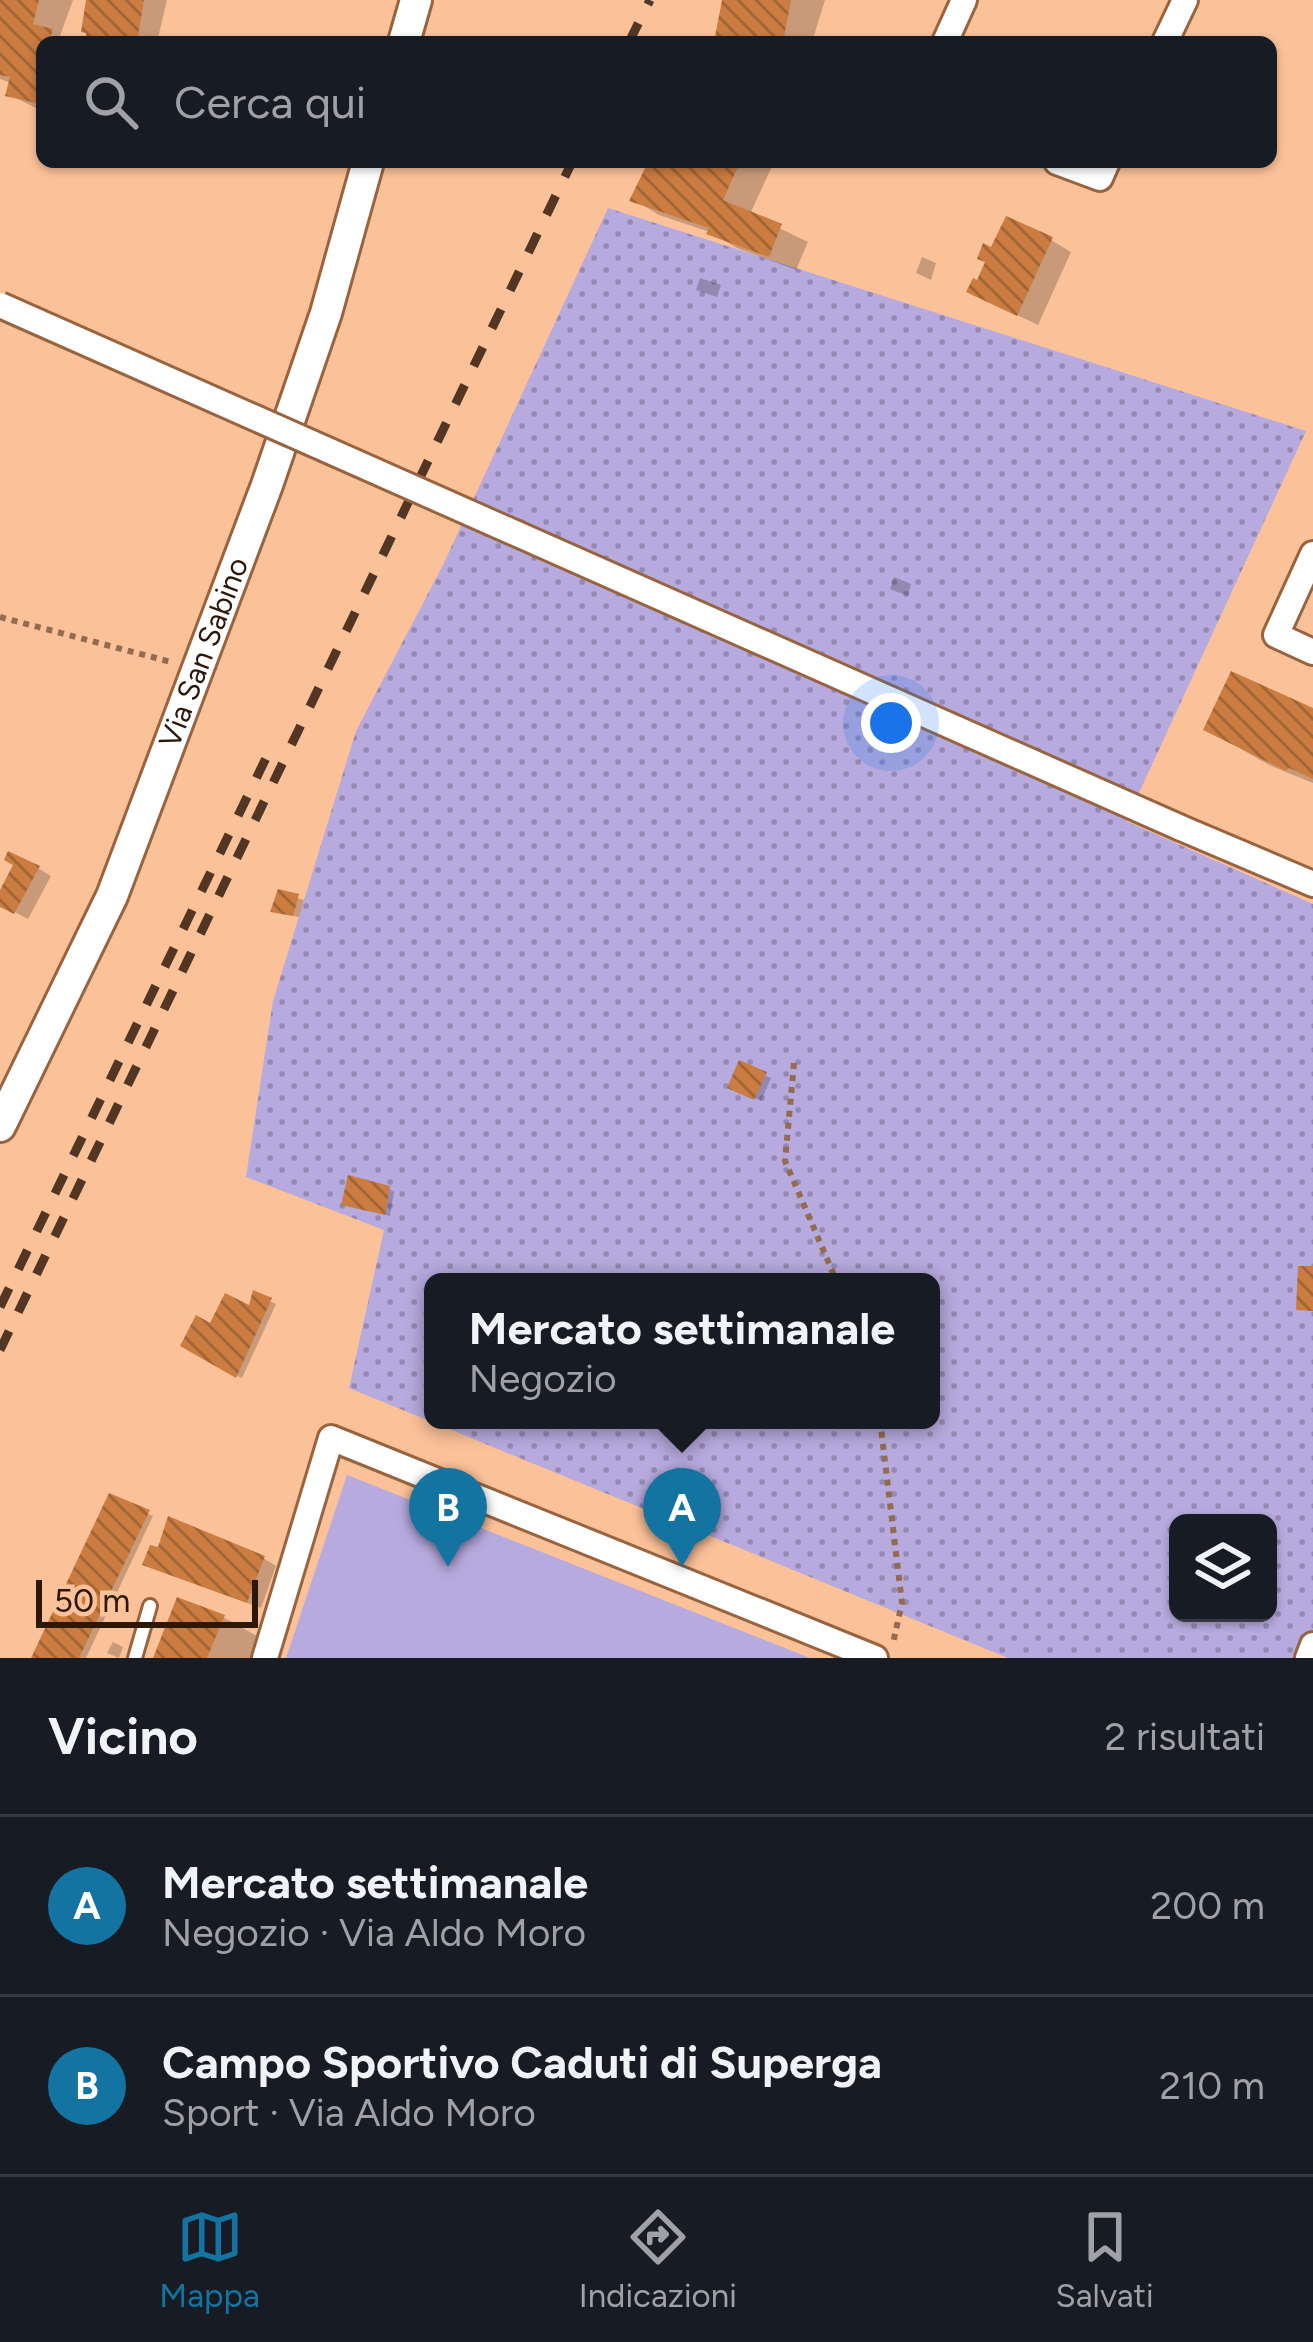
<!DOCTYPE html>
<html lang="it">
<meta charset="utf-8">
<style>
:root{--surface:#171b24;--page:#242831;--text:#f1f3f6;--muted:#9ea1a6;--line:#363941;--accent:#1374a1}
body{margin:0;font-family:Figtree,sans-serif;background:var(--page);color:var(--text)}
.controls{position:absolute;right:36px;bottom:36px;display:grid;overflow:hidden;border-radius:18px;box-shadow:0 3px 9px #0004}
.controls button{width:108px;height:108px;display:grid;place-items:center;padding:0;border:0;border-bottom:3px solid var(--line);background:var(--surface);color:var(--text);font:60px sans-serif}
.scale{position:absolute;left:36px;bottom:30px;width:222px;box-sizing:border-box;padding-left:12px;border:6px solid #2c1708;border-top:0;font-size:33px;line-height:42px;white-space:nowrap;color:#2c1708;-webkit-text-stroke:9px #fbc199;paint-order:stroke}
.you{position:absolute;left:891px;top:723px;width:42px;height:42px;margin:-30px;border:9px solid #fff;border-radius:50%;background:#1a73e8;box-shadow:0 0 0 18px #1a73e833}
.badge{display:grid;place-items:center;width:78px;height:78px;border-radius:50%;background:var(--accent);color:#fff;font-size:39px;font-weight:700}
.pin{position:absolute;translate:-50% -99px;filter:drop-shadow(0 3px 6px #0008)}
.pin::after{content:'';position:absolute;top:63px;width:42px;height:36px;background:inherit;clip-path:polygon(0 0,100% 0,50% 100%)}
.popup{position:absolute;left:424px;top:1273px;width:516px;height:156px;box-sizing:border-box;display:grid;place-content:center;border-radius:18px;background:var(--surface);filter:drop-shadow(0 3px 9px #0005);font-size:39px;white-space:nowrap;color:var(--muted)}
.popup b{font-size:45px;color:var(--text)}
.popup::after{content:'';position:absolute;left:50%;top:100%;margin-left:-24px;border:24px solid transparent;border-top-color:var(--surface)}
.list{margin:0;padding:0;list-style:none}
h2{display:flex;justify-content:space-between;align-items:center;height:156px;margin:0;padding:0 48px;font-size:51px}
h2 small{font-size:39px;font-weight:400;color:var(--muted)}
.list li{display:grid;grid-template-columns:78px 1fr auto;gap:36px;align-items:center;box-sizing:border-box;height:180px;padding:0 48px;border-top:3px solid var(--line)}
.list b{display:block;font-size:45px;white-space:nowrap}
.list p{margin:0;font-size:39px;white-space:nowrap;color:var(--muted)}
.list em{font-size:39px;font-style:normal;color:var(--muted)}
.icon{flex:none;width:66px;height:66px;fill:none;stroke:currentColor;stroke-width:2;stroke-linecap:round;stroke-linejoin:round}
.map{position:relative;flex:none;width:1313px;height:1658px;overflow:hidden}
.search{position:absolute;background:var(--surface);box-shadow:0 3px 9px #0004;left:36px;right:36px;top:36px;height:132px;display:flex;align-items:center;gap:30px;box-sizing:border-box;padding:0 42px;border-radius:18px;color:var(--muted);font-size:45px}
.sheet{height:516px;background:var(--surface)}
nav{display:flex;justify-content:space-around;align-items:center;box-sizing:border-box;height:168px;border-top:3px solid var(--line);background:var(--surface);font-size:33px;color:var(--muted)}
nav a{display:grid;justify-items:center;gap:6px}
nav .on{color:var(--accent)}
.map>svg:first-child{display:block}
.grass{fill:url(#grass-dots);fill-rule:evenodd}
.pitch{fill:#b7aade}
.shadow{fill:#0003}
.building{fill:url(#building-back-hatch)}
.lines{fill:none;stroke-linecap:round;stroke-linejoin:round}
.service-casing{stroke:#98643f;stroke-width:18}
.minor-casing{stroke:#98643f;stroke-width:30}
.tertiary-casing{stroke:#98643f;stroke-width:36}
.path{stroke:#936c50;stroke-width:6;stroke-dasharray:6 6;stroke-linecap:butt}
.service{stroke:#fff;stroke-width:12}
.minor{stroke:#fff;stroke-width:24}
.tertiary{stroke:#fff;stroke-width:30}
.rail{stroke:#523623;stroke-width:9;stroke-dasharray:21 21;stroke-linecap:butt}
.minor-bridge-casing{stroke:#98643f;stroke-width:30;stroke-linecap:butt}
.minor-bridge{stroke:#fff;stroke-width:24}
.labels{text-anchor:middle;stroke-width:9;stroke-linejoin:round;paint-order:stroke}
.street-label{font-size:30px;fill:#2c1708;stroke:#fbc199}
</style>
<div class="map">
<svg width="1313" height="1658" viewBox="0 0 1313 1658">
<defs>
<pattern id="grass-dots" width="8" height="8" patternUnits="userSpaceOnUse" patternTransform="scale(3)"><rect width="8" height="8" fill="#b7aade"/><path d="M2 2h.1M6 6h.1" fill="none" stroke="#9589b2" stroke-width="1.8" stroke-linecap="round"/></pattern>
<pattern id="building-back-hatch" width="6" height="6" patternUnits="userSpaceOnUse" patternTransform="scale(3)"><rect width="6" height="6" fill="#ca7c41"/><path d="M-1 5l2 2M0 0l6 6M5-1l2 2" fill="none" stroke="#a46534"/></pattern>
</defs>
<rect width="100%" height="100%" fill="#fbc199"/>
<path class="grass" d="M608,208l698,223 -180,390 187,83v754h-305l-659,-270 35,-158 -138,-53 27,-176 83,-270 87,-166zM433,1282h498v138h-498zM1178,1523h90v90h-90z"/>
<path class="pitch" d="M347,1475l463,183h-524z"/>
<path class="shadow" d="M0,0h73l-13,36 10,6h-28v69l-34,-17 3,-11 -11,-4z
M89,0h78l-10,42h-69z
M725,0h100l-13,42h-95z
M651,162h123l-24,52 58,28 -12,28 -59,-22 -27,-16 -51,-17 -26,-16z
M1051,240l20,12 -33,73 -48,-23 2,-51z
M922,257l14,6 -5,17 -15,-7z
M700,278l21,7 -4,12 -21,-7z
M894,577l17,7 -3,12 -18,-7z
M1313,712v71l-44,-18 -63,-36z
M38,868l13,8 -23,43 -28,-15v-7z
M280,893l24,7 -5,17 -26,-6z
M741,1064l30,14 -10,23 -30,-14z
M389,1189l5,3 -4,24 -40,-10z
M255,1294l21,10 -34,74 -10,-4 -20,-47 36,-19z
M111,1496l42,20 -67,142h-52z
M263,1558l13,8 -15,42 -59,-22z
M223,1617l39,22 -8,19h-98z
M113,1642l10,5 -4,11 -12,-5z"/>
<path class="building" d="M0,0h39l-6,24 20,5 -4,13h-7v37l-6,24 -31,-7 5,-19 -10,-2z
M86,0h58l-7,42h-51v-9l-5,-1z
M722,0h69l-8,42h-69z
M648,162h92l-17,38 59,24 -13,33 -63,-23 3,-6 -80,-27z
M1006,216l47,21 -36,79 -51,-24 7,-14 4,2 8,-18 -8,-3 6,-16 8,4z
M1231,671l82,37v71l-24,-11 -3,3 -83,-41z
M8,851l32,15 -26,48 -14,-7v-17l13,-25 -9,-5z
M278,889l21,5 -6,22 -23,-4z
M739,1060l28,12 -13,28 -27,-12z
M348,1175l42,11 -5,29 -44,-10z
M1298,1266h15v45l-17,-1z
M253,1290l19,8 -36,80 -56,-32 16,-31 14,8 15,-30 24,12z
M109,1493l41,17 -71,148h-48z
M168,1516l97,40 -18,47 -105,-38 8,-20 8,2z
M177,1597l48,18 -18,43h-54z"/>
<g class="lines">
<g class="service-casing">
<path id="service" d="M135,1658l15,-52"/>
</g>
<g class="minor-casing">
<path id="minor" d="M945,42l19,-42
M1165,42l20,-42
M1057,162l43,16 7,-16
M1313,554l-37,81 37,17
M1181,828l132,56
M265,1658l66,-220 544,220
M1308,1658l5,-13"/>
</g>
<g class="tertiary-casing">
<g id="tertiary">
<path d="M404,42l12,-42"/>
<path id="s1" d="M0,1126l112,-230 155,-411 59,-172 42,-151"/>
</g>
</g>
<path class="path" d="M0,617l171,45
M794,1063l-9,98 52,121
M880,1420l22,183 -9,40"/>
<use href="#service" class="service"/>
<use href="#minor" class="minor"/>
<use href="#tertiary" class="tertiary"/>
<path class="rail" d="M629,42l21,-42
M0,1307l267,-551
M0,1350l572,-1188"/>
<g class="minor-bridge-casing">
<path id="minor-bridge" d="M0,305l1181,523"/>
</g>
<use href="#minor-bridge" class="minor-bridge"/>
</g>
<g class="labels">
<g class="street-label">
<text dy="10" stroke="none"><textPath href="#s1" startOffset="516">Via San Sabino</textPath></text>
</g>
</g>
</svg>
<div class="controls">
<button><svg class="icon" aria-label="layers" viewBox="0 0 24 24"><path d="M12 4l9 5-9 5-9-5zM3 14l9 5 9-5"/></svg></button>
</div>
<div class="scale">50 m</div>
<div class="you"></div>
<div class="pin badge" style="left:682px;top:1567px">A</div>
<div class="popup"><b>Mercato settimanale</b>Negozio</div>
<div class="pin badge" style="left:448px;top:1567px">B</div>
<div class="search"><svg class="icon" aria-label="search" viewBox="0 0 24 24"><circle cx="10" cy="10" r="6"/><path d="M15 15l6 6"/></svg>Cerca qui</div>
</div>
<section class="sheet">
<h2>Vicino<small>2 risultati</small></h2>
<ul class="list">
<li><span class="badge">A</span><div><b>Mercato settimanale</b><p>Negozio · Via Aldo Moro</p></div><em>200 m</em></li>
<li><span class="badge">B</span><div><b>Campo Sportivo Caduti di Superga</b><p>Sport · Via Aldo Moro</p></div><em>210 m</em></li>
</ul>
</section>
<nav>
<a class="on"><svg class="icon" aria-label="map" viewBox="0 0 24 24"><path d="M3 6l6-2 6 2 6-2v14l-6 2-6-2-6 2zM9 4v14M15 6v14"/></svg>Mappa</a>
<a><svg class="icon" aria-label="directions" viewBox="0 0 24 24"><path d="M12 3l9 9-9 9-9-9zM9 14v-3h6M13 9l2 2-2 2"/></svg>Indicazioni</a>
<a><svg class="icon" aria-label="saved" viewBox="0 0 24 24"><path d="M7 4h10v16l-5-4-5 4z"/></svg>Salvati</a>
</nav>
